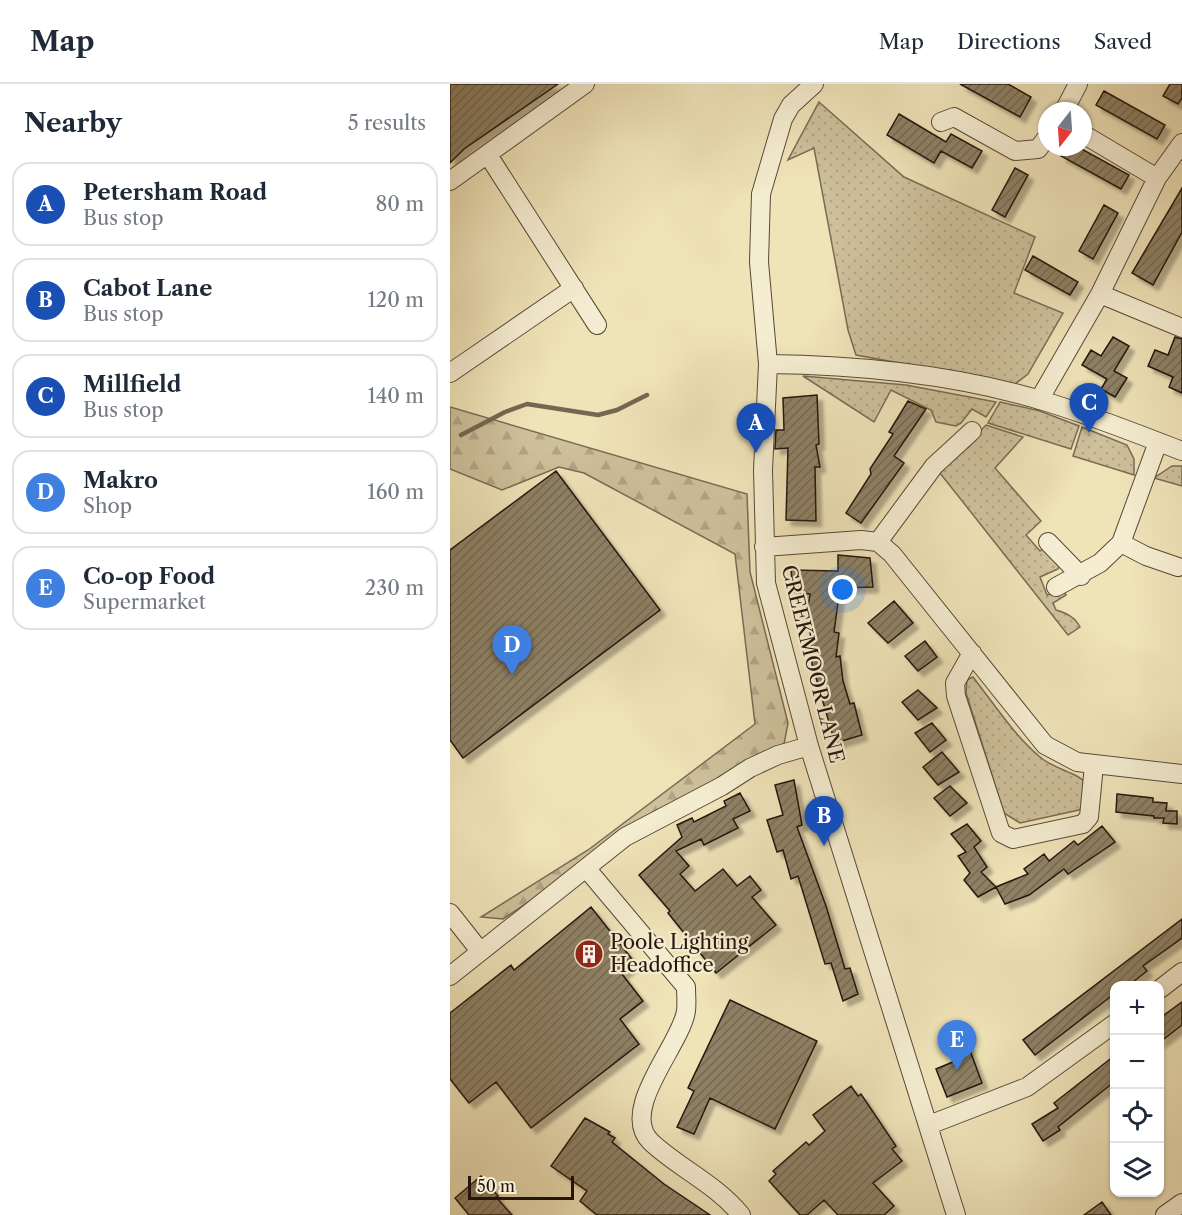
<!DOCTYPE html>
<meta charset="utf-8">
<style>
:root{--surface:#fff;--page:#f6f6f7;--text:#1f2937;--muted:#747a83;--line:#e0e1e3;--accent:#d93025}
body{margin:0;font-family:"Libre Caslon Text",serif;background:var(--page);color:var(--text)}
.controls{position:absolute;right:18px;bottom:18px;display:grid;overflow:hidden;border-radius:12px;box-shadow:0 2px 4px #0004}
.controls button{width:54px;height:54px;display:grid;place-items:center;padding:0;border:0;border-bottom:2px solid var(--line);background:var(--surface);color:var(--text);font:30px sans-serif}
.compass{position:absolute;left:588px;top:18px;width:54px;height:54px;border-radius:50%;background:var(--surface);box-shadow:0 2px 4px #0004;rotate:197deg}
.scale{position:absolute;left:18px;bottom:15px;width:106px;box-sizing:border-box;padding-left:6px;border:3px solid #25160c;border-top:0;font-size:16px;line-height:21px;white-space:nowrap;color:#25160c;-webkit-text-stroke:4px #f5edd1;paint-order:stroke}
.you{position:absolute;left:393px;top:506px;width:21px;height:21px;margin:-15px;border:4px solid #fff;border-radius:50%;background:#1a73e8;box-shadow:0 0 0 9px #1a73e833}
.badge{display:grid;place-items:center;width:39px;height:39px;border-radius:50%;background:var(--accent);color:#fff;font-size:20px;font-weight:700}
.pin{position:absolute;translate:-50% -50px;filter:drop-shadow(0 2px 3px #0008)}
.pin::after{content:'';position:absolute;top:32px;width:21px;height:18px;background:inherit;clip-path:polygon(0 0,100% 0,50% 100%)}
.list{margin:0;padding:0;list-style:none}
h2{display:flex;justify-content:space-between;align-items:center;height:78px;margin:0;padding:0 24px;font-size:26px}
h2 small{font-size:20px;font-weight:400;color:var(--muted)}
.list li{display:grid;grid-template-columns:39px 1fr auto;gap:18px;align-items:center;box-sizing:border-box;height:84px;margin:0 12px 12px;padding:0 12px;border:2px solid var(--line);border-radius:18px}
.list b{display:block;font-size:22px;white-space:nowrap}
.list p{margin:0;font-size:20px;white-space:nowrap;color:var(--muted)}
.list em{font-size:20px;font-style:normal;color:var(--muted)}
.icon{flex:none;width:33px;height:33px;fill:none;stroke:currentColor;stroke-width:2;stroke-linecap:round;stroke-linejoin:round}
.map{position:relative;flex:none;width:732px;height:1131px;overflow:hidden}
header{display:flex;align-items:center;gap:36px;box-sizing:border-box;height:84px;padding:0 30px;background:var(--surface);border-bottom:2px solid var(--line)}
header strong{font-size:28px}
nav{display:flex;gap:33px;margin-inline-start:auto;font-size:21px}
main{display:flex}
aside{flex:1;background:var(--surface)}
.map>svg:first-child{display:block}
.green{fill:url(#green-dots);stroke:#796b54;stroke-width:1.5}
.forest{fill:url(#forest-firs);stroke:#796b54;stroke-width:1.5}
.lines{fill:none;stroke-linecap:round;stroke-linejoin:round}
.stream{stroke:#756750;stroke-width:4.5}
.building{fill:url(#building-hatch);stroke:#25160c;stroke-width:1.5;filter:url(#shadow)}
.minor-casing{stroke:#584937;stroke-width:20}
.minor{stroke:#f5edd1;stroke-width:18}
.labels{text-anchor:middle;stroke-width:4.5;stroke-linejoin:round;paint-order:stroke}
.street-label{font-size:20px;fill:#25160c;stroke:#f5edd1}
.poi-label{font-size:20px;fill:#25160c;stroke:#f5edd1;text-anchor:start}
</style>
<header>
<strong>Map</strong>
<nav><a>Map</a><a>Directions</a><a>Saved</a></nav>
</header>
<main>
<aside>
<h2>Nearby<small>5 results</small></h2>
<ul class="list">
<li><span class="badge" style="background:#1a4fb4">A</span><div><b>Petersham Road</b><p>Bus stop</p></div><em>80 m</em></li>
<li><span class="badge" style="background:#1a4fb4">B</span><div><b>Cabot Lane</b><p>Bus stop</p></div><em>120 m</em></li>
<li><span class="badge" style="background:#1a4fb4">C</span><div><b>Millfield</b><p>Bus stop</p></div><em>140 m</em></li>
<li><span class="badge" style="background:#3f7fe0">D</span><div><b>Makro</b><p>Shop</p></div><em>160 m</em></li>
<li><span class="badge" style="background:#3f7fe0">E</span><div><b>Co-op Food</b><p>Supermarket</p></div><em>230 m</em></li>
</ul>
</aside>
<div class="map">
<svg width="732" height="1131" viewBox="0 0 732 1131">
<defs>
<pattern id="green-dots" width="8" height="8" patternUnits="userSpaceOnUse" patternTransform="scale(1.5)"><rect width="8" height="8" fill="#cdc09b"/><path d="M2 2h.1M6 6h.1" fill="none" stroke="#b0a484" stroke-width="1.8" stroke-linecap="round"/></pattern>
<pattern id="forest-firs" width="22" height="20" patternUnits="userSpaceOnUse" patternTransform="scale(1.5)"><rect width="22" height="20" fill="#cdc09b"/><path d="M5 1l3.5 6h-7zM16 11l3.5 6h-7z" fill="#b0a484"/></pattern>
<pattern id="building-hatch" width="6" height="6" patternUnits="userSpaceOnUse" patternTransform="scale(1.5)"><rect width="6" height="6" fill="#8e8165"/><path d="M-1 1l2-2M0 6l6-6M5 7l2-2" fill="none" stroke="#746952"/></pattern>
<filter id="shadow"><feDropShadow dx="5.5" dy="5.5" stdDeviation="1.5" flood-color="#0004"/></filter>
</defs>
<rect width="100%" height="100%" fill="#efe3b8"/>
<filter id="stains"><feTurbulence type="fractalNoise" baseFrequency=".00333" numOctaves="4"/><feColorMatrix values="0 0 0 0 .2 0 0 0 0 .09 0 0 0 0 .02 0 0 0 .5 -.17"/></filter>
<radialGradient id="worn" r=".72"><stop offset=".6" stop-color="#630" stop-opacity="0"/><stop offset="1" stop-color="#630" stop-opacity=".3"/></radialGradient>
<path class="green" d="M369,18l85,75 131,60 -21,56 49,20 -35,61 -13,10 -159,-29 -8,-25 -34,-182 -26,12z
M353,292l103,9 90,17 -10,15 -14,-8 -11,14 -5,3 -20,-4 -5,-12 -40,-20 -17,32z
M550,318l40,9 39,15 -8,23 -83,-26z
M536,341l37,12 -28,31 46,53 -15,14 14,16 7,-5 13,18 -2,5 -18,8 7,18 16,-5 3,5 -13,8 3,7c10,3 19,7 24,17l-12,8 -128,-162z
M632,343l45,18 7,14v16l-61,-19z
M722,382h10v20l-28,-8z
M523,593c21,27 41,58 67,80 15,13 38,15 48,28l-4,22 -5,3 -59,13 -16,-10 -38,-120 1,-13z"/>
<path class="forest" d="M0,323l297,87 3,78 38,151 -4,21 -201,122 -80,53 -22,-2 107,-67 167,-126 -20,-170 -151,-81 -25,-6 -57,23 -52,-21z"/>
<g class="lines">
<path class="stream" d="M11,351l44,-23 22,-8 71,11 19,-5 30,-15"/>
</g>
<path class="building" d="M0,0h108l-94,65 -14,14z
M510,0h48l23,13 -11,20z
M720,0h12v14l-4,6 -15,-8z
M654,7l61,34 -8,14 -61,-34z
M449,30l47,28 5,-8 31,17 -10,17 -31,-17 -7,12 -47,-28z
M616,63h12l51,28 -8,14 -60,-33z
M565,84l13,7 -23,42 -13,-7z
M732,104v44l-29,53 -21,-12z
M654,121l14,8 -25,46 -14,-8z
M583,172l45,26 -8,13 -45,-25z
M663,253l16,9 -15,25 13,7 -12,19 -14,-8 6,-10 -25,-14 9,-15 10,6z
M725,253l7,2v54l-13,-6 4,-10 -25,-11 7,-16 13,5z
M367,311l2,49 -3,1 4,22h-5l1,54 -30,-1 2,-72 -13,1 1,-19h8l-1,-32z
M458,317l18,8 -32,47 10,7 -43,60 -15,-10 25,-39 -1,-5 23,-35 -4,-2z
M106,387l104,139 -197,148 -13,-18v-190z
M388,471l32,3 3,29 -33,1 -6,44 5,1 -3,24 4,-1 3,25 7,23 4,-1 8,32 -27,8 -23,-79 -2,-36h-5l5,-34 -17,-2 -2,-22 47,1z
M444,517l19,22 -25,20 -20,-20z
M475,557l12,16 -19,14 -13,-15z
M468,606l19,18 -19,12 -16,-18z
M482,639l14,17 -16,12 -15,-19z
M492,668l17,20 -21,13 -15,-18z
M344,696l8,45 -5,2 29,79 19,63 5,-1 8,26 -15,7 -12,-38 -6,1 -27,-88 -7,3 -8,-29 -6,2 -10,-32 16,-5 -8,-30z
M500,702l17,17 -17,13 -16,-18z
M290,709l10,18 -17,8 5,9 -34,17 -3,-6 -25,12 13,15 -9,8 15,17 28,-22 14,17 13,-10 11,14 -9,7 24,28 -60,48 -48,-60 2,-2 -31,-36 43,-38 -5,-12 15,-7 2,4 32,-16 -2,-5z
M667,710l36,4v4l14,1 -1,8h11v13l-14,-1 1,-5h-10v-2l-38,-4z
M517,740l14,17 -7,6 13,20 -6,5 15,15 -18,10 -14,-17 6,-7 -12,-17 8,-4 -15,-18z
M652,742l13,16 -47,32 -4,-5 -35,26 -24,9 -9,-17 32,-13 -4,-5 20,-15 5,7 25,-20 4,4z
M141,823l44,56 -13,11 21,27 -23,18 19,25 -108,84 -35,-46 -27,21 -19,-24v-66l61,-48 3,5z
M732,835v19l-39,28 4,5 -19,15h-14v8l-79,61 -12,-15z
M280,916l87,41 -42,88 -65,-31 -16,36 -17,-7 17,-36 -6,-3z
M732,918v23l-22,17v-24z
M518,961l14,38 -35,14 -11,-28 24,-10 -4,-9z
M664,972v26l-56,45 2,3 -17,11 -11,-17 26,-16 -4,-5z
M401,1002l7,10 3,-2 35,52 -4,3 10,12 -29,22 21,23 -10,9h-46l-14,-15 -17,15h-7l-31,-34 7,-7 -3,-3 33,-29 3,3 16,-14 -12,-16z
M135,1034l25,14 -2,2 7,4 -3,4 52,42 46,31h-113l-17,-14 7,-10 -36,-25z
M31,1092l17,20 -2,1 16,18h-43l-14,-17z
M652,1118l9,13h-27z"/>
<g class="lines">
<g class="minor-casing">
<path id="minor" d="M364,0l-23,21 -8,14 -22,75 -2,68 9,102 -5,106 3,113 43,163 147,469
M614,27l14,-27
M491,38l13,-5 61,34 23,-2 9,-12
M633,50l74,44
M38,71l109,170
M0,97l135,-97
M650,210l82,34
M318,280c92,1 184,10 272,36 48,14 95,33 142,51
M0,289l124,-85
M589,316l61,-106 57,-116 25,-35
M428,458l56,-76 38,-35
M598,458l33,34
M671,459l25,13 32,11
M314,463l97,-7 17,2 14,12 153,191 32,17 105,12
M606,503l44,-24 21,-20 37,-101
M522,569l-17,30 1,13 45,137 12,6 70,-15 6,-7 5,-52
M136,784l100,119c0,8 1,16 0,24 -5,34 -68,99 -35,131 29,27 65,42 90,73
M0,829l30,38
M0,892l175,-139 97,-51 28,-18 28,-13 31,-9
M710,905l22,-17
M479,1041l98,-38 87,-63
M715,1131l17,-12"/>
</g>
<use href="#minor" class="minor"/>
</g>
<defs>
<g id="building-disc" transform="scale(1.5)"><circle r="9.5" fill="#8f2418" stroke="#f5edd1"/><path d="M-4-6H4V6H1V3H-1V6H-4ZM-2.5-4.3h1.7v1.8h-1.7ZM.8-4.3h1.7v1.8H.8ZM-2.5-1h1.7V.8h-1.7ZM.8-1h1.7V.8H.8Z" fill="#fff"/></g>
</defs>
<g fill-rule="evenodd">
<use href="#building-disc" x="139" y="870"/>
</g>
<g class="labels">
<g class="street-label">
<text transform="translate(363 580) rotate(76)" y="7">CREEKMOOR LANE</text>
</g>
<g class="poi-label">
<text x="160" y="865">Poole Lighting<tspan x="160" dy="23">Headoffice</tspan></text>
</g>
</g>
<rect width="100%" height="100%" filter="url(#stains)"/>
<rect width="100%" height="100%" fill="url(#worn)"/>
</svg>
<div class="controls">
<button>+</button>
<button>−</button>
<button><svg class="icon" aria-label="locate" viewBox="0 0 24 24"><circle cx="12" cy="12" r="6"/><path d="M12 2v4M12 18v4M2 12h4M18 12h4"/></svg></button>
<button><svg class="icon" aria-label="layers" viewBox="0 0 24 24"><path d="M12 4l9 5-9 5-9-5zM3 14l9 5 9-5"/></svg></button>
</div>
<svg class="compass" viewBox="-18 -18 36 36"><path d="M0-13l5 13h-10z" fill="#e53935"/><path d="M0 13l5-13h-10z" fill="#747a83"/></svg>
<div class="scale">50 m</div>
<div class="you"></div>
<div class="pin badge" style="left:306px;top:369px;background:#1a4fb4">A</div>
<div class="pin badge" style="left:374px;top:762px;background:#1a4fb4">B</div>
<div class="pin badge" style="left:639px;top:349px;background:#1a4fb4">C</div>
<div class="pin badge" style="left:62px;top:591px;background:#3f7fe0">D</div>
<div class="pin badge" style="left:507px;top:986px;background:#3f7fe0">E</div>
</div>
</main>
